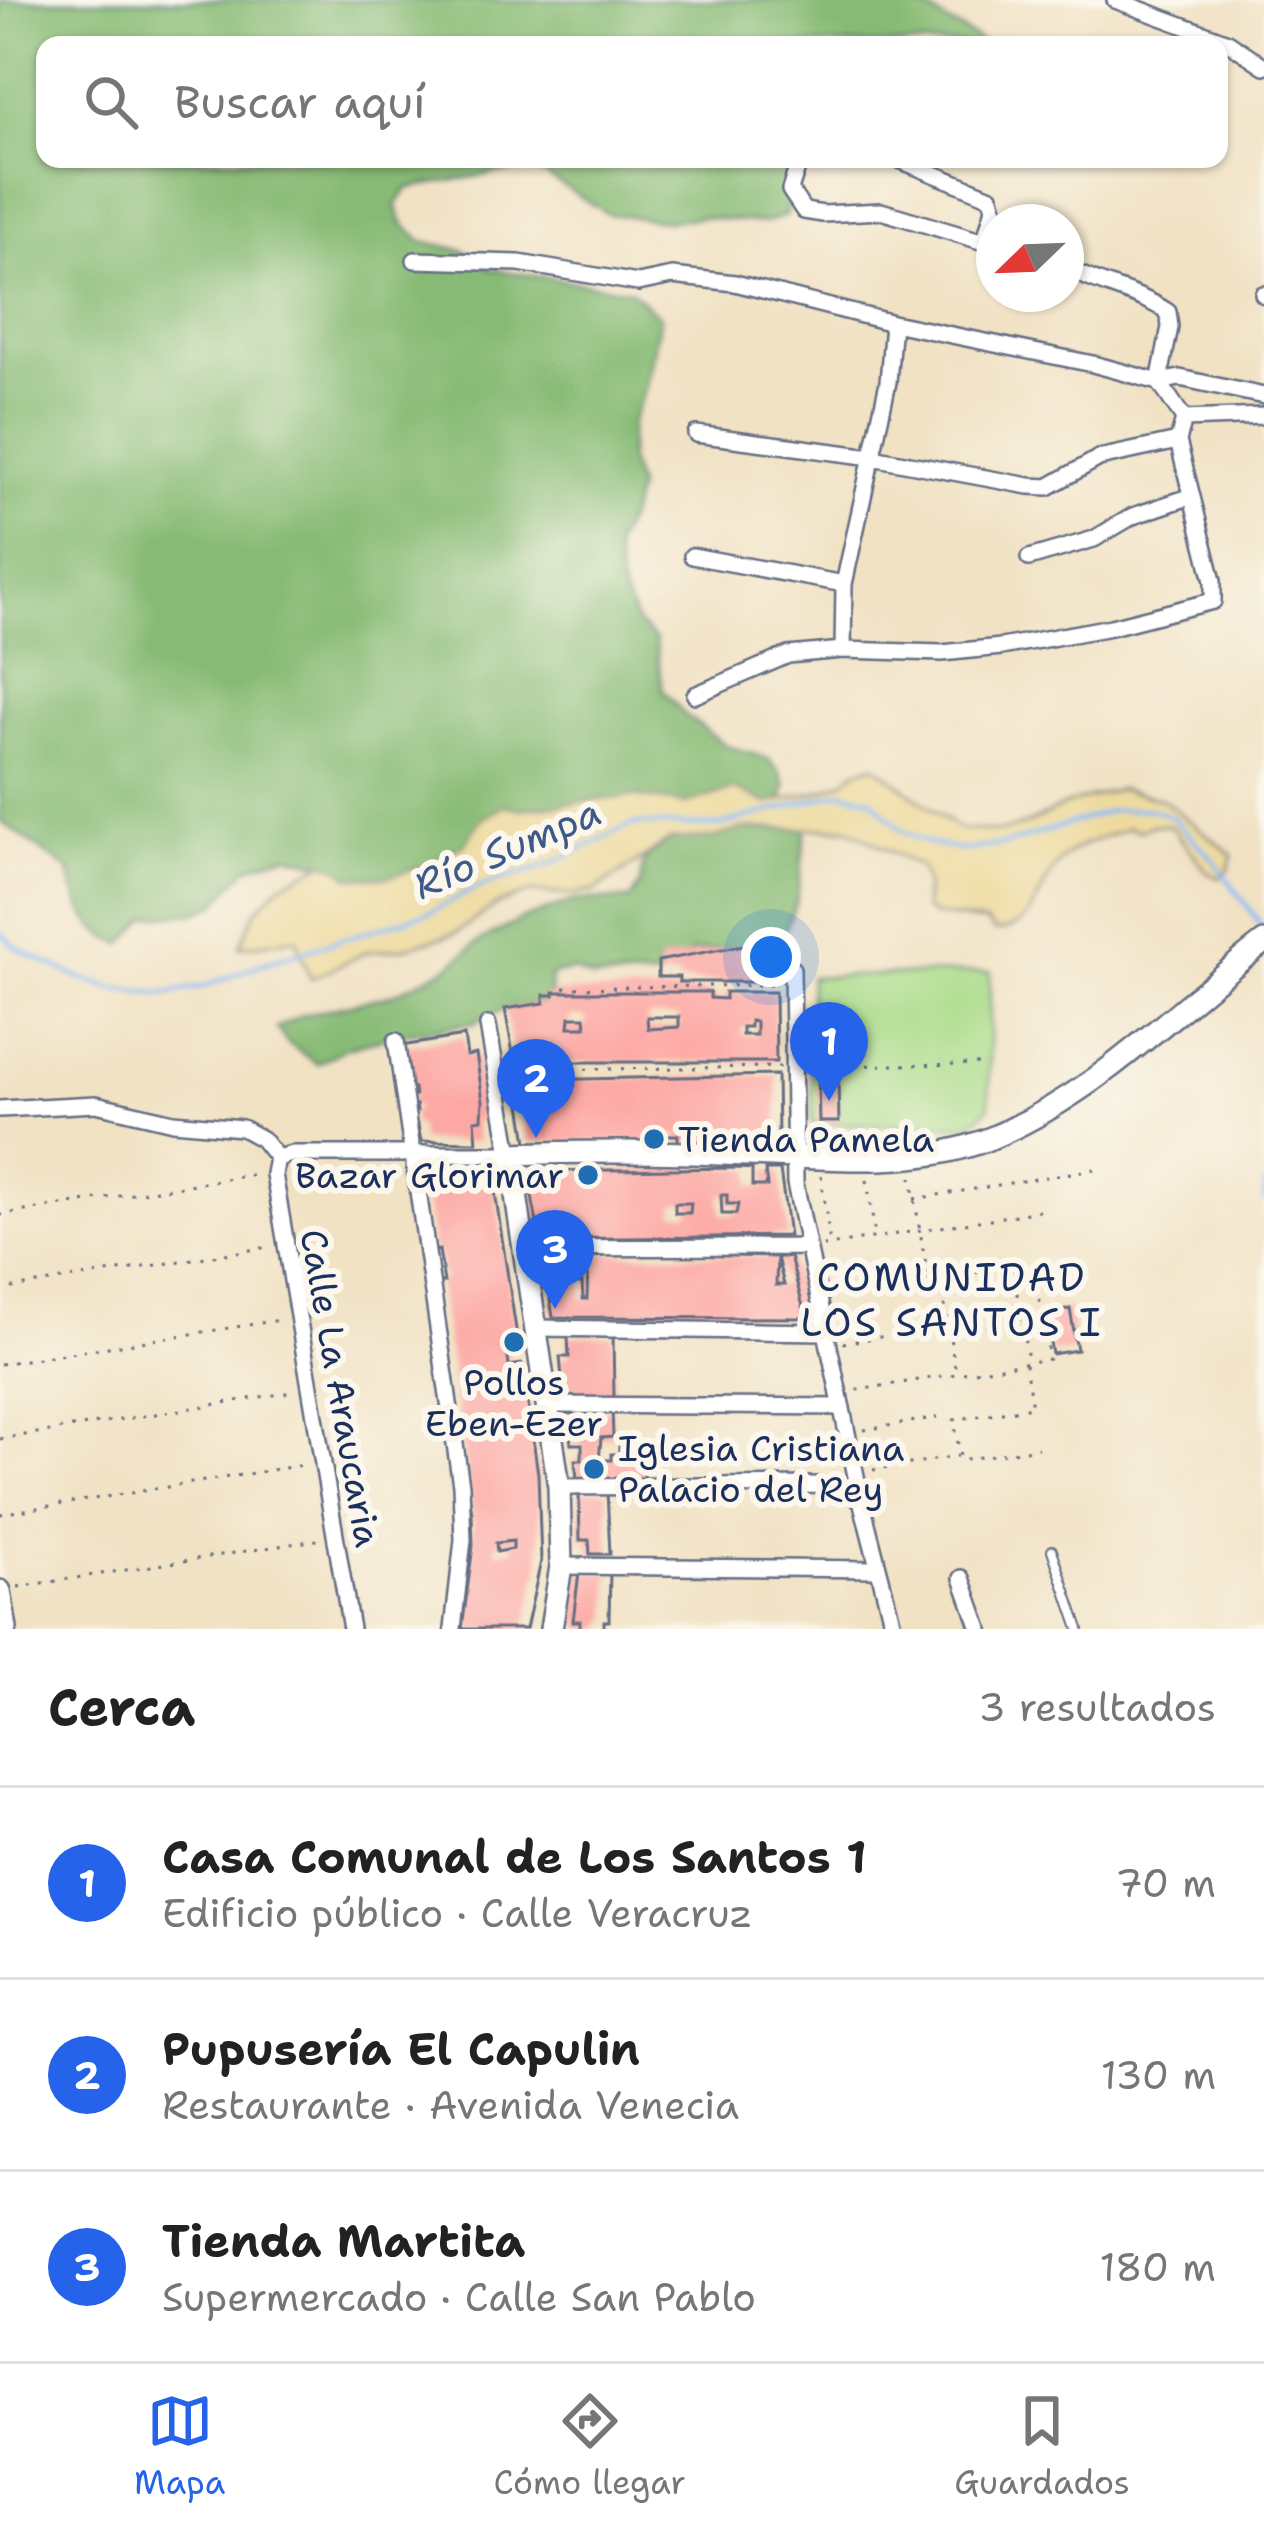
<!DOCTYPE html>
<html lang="es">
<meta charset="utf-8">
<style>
:root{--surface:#fff;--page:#f2f2f2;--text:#222;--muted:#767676;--line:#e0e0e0;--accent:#2563eb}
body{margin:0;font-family:"Shantell Sans",sans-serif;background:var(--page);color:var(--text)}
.compass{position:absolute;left:976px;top:204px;width:108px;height:108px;border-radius:50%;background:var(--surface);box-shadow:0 3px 9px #0004;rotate:247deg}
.you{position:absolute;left:771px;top:957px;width:42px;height:42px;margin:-30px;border:9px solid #fff;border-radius:50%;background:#1a73e8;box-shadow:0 0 0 18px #1a73e833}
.badge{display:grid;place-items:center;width:78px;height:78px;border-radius:50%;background:var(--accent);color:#fff;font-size:39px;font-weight:700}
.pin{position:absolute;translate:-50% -99px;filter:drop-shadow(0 3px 6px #0008)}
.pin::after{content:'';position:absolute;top:63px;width:42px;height:36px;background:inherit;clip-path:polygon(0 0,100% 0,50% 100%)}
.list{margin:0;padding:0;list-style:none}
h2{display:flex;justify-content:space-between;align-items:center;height:156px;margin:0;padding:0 48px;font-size:51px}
h2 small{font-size:39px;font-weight:400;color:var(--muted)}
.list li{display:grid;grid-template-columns:78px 1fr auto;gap:36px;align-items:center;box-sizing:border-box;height:192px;padding:0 48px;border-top:3px solid var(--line)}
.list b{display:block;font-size:45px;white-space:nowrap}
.list p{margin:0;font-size:39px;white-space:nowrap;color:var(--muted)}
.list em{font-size:39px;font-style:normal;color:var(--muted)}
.icon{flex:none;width:66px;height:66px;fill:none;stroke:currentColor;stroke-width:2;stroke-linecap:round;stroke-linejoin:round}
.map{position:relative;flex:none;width:1264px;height:1629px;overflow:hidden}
.search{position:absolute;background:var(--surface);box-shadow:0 3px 9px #0004;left:36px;right:36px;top:36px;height:132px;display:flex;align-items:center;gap:30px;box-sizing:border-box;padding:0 42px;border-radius:24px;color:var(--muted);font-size:45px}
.sheet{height:732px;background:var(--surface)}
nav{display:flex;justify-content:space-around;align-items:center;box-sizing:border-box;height:168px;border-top:3px solid var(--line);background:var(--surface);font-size:33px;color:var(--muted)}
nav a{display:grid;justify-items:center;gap:6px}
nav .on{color:var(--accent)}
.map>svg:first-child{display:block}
.green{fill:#aadb89;stroke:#628574;stroke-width:3}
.forest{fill:#87bb75;stroke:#51756a;stroke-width:3}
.sand{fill:#eeda9e;stroke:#84847e;stroke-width:3}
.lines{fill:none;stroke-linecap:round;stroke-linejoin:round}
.stream{stroke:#86bcf5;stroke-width:4.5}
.building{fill:#fda8a4;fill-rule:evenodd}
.lane-casing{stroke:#666e82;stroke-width:12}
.street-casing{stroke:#666e82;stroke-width:20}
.secondary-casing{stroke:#666e82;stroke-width:26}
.path{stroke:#666e82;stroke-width:3;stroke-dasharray:3 9;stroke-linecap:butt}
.lane{stroke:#fff;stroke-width:8}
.street{stroke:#fff;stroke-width:15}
.secondary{stroke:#fff;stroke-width:21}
.poi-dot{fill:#1f6fb2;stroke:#fbf7ec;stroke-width:4.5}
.labels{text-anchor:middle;stroke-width:12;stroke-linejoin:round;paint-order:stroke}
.poi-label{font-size:36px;fill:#1b2f5e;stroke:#fbf7ec;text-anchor:start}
.street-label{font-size:36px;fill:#1b2f5e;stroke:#fbf7ec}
.water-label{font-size:39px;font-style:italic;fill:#3b598b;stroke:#fbf7ec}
.neighbourhood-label{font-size:39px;letter-spacing:3px;fill:#1b2f5e;stroke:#fbf7ec}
</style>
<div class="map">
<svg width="1264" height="1629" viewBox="0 0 1264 1629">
<rect width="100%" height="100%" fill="#fbf7ec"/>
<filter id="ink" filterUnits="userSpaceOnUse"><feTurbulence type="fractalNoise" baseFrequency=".00833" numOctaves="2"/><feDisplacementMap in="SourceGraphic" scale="24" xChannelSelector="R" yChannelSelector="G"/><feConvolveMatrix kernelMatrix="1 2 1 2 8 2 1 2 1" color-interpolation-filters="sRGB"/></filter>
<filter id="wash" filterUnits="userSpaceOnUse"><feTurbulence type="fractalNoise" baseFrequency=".004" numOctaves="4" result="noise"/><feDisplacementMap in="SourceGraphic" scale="48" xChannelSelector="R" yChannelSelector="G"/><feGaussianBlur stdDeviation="2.7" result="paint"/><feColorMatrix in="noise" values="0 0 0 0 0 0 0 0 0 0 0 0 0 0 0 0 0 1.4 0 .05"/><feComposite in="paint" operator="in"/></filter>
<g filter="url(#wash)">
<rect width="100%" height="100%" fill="#f1e2c4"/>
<path class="green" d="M990,972l-1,135 -10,11 -13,7 -154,-1 -2,-147z"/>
<path class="forest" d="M0,0h910l77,45h-942v114h744l-3,56 -21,8 -63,-6 -35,4 -59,-7 -75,-47 -125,21 -12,17 7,19 19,17 43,10 25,18 140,21 30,27 -15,71 -14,35 -3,36 9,29 -8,29 -15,29 7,42 16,35 18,17 8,50 22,25 40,30 43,14 12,14 6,14 -5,12 -13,5 -35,-15 -47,15 -52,-8 -113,13 -40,11 -16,24 -39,21 -38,12h-37l-15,-11 -50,-11 -38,12 -33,38 -20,8 -48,4 -24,27c-36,-11 -46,-40 -55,-75l-68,-48z
M741,829h65l-9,71 -17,42 -89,10 -1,4 -32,6v15l-66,2 -19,-9 -22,5 -1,20 -6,1v7l-39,6 -31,14 -80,12 -48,13 -29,16 -29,-21 -12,-15 27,-13 88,-20 59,-29 28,-24 43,-22 55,-20h54l10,-16 4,-24 26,-20 43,-2z"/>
<path class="sand" d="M875,765l83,64 43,3 29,-9 35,-18 55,-16 42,10 71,56 -4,14 -10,9 -11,-5 -37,-47 -18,-1 -14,6 -10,-4c-19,9 -44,15 -61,27 -30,21 -28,78 -74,77l-7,-8 -54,-8 -9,-7 2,-25 -5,-15 -73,-40 -107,1 -28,9 -43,2 -76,51 -25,4 -36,-3 -35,12 -42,29 -53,15 -37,4 -55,27 -15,-41 -56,9 16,-36 25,-27 43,-21 12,3 15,11h37l38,-12 38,-21 17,-24 23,-15 17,4 113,-13 52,8 47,-15 35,14 49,-11 26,-10 12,-11z"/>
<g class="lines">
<path class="stream" d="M0,932l18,17 61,29 32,10 52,6 43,-8 55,-22 169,-52 53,-27 61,-18 89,-43 84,2 125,-34 29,6 30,32 29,14 33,6 44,-6 106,-34 38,-1 21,8 41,42 51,70
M1264,1183v17"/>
</g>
<g id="blocks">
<path class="building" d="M759,942h18l-3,40h-95v-5h-21v-16z
M554,992h156v6l15,1v-7h50l1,70h-252l-1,-9h-10l-8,-44 39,-6v-8h10zM570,1017h15l1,10h-17zM647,1017h32v10l-31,2zM750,1021l6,1v13h-14v-8h8z
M464,1036l3,20 9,-2 7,47 -1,18 -7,1 2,22 -56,-1 -3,-16h-4l-2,-14h5l-1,-6h-5l-1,-8 5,-1 -1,-7 -6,1 -7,-44z
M516,1072h17l1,8 243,-5 1,60 -7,7 -93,1v-8h-15v6l-136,1z
M818,1080h20l1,42h-20z
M543,1166l2,5 193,-3 14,1v17h15l-2,-16h15l9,66 -249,3 -11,-58 4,-13zM721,1195h6v9h11l-2,10h-14zM675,1203h16l-1,10h-15z
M481,1168l1,12 11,-1 26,170 -12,2 2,15 13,-2 16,110 3,87 -15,68h-64l11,-83 -1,-33 -34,-231h6l-5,-32 -5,1 -10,-61 8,-1 -3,-18zM513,1541v8l-16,3 -1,-9z
M573,1250l4,9 26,-3v-3l174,4 -1,28h8l-7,-28h13l16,61 -253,-1 -3,-18h9v-15h-11l-3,-15h-8l-2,-14zM588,1267l-1,32h-4l-1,-16h-6v-15z
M1070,1309l7,41 -25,4 -7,-41z
M613,1335l1,63 -50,-1 -4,-40h9l-1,-21z
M612,1410l1,27 -12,1 -2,22h12v-6h8v-8l25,-3v36l-67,-1 -2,-18h7v-16h-11l-4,-33z
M579,1491h28l3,63h-20l-1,-14h-9z
M579,1572h31l-1,49h-5v8h-24v-8h-7z"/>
</g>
</g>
<g filter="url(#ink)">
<use href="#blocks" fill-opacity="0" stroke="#666e82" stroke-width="3"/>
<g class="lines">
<g class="lane-casing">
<path id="lane" d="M1052,1550l27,79"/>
</g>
<g class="street-casing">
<path id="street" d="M1115,0l113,42 36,24
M800,159l-10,31 14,21 19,3 58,-3 113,34
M897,159l94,38 3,11 -10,35
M415,260l104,3 119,20 34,-7 63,7 158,40 200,41 66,18 25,37 80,-3
M1066,267c32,19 71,24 102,45l2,15 -11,55 21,-4 84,18
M1263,294l1,1
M696,434l176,23 157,29 19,1 51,-29 79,-17
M692,556l152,28
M1029,558l65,-19 39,-23 56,-19
M843,650l1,-66 44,-202 5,-59
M695,695l93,-40 55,-5 99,3 59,-6 110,-20 102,-26v-20l-35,-140 6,-22
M792,969l3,214 66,317 33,129
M396,1041l65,444 2,55 -10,89
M0,1109l96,-5 77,18 69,6 20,11 15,19 15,-4h218l-22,-129
M277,1158l-3,16 77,455
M522,1248l286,-1
M536,1328l291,4
M548,1405l294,2
M559,1487l276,-2 26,15
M561,1566l316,3
M962,1578l18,51"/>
</g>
<g class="secondary-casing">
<path id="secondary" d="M0,1591l6,38
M551,1629l10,-63 -2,-79 -49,-333c93,-4 189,-2 283,3 66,3 135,7 198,-19 106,-44 184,-128 273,-196"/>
</g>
<path class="path" d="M564,988l214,-3
M807,1066l173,-2
M513,1070l267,-3
M821,1176l9,67
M911,1177l17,102
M867,1180l8,56
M914,1199l181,-30
M0,1215l257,-41
M823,1246l223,-36
M1013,1269l15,91
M940,1281l16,91
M0,1290l269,-43
M833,1296l200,-33 16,96 -198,32
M951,1333l68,-11
M843,1343l105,-17
M0,1364l280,-44
M1025,1364l7,43 -78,13 6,36 1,4 77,-12
M864,1430l81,-14
M0,1439l292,-47
M873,1470l85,-14
M0,1514l303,-49
M18,1587l305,-48"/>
<use href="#lane" class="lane"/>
<use href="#street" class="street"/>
<use href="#secondary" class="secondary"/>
</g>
</g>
<g class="poi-dot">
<circle cx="654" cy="1139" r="12"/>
<circle cx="588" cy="1175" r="12"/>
<circle cx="514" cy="1342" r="12"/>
<circle cx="594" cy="1469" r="12"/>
</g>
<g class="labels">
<g class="poi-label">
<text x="678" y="1152">Tienda Pamela</text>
<text x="564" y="1188" text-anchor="end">Bazar Glorimar</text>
<text x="514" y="1395" text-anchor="middle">Pollos<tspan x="514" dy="41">Eben-Ezer</tspan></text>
<text x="618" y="1461">Iglesia Cristiana<tspan x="618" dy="41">Palacio del Rey</tspan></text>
</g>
<g class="street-label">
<text transform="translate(341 1388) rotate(80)" y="13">Calle La Araucaria</text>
</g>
<g class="water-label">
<text transform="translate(507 848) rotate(-23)" y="14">Río Sumpa</text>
</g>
<g class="neighbourhood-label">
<text x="952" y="1291">COMUNIDAD<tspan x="952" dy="45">LOS SANTOS I</tspan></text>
</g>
</g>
</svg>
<svg class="compass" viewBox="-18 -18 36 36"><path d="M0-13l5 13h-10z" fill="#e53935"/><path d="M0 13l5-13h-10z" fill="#767676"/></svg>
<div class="you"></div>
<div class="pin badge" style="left:829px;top:1101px">1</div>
<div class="pin badge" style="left:536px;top:1138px">2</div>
<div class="pin badge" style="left:555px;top:1309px">3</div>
<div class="search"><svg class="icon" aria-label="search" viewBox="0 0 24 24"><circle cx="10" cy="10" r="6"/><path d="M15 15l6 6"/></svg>Buscar aquí</div>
</div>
<section class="sheet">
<h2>Cerca<small>3 resultados</small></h2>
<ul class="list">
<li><span class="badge">1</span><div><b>Casa Comunal de Los Santos 1</b><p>Edificio público · Calle Veracruz</p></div><em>70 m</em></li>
<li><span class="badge">2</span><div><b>Pupusería El Capulin</b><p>Restaurante · Avenida Venecia</p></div><em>130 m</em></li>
<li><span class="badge">3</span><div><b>Tienda Martita</b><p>Supermercado · Calle San Pablo</p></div><em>180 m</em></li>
</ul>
</section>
<nav>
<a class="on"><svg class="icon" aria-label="map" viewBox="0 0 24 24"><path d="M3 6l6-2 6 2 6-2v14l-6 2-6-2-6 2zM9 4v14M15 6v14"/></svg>Mapa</a>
<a><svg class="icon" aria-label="directions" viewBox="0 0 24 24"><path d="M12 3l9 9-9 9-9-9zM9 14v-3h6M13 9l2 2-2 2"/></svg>Cómo llegar</a>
<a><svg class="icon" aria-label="saved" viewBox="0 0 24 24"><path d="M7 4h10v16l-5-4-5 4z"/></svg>Guardados</a>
</nav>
